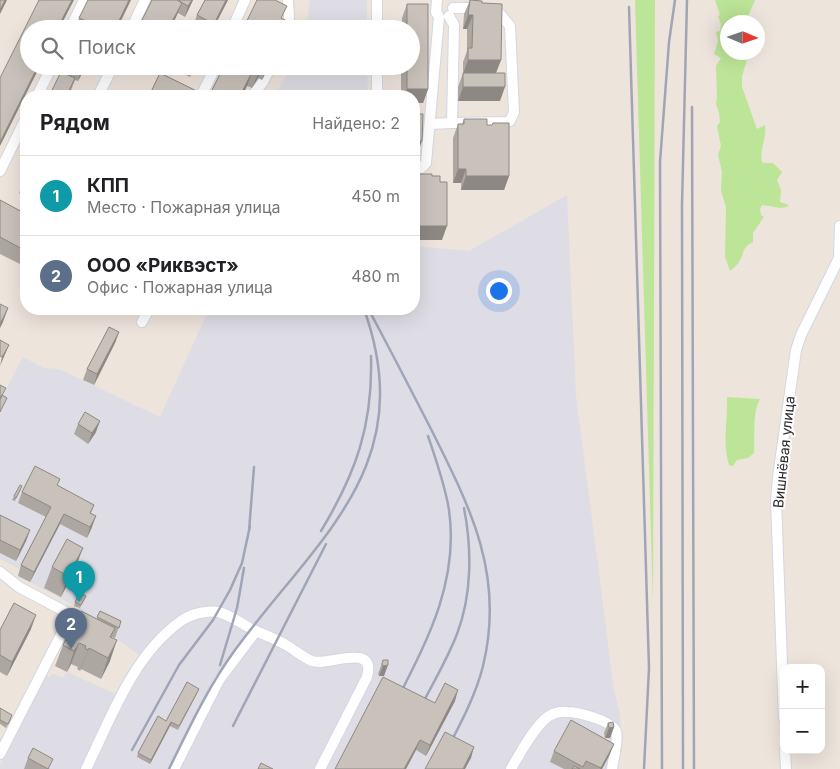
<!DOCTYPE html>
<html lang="ru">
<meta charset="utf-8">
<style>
:root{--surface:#fff;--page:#f2f2f2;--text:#202124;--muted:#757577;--line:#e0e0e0;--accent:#b45309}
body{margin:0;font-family:Inter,sans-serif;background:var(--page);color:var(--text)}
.controls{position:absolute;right:15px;bottom:15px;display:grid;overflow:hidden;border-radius:10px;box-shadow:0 5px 20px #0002}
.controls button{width:45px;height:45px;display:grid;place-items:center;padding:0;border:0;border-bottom:1px solid var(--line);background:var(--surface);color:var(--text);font:25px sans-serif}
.compass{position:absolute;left:720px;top:15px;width:45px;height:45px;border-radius:50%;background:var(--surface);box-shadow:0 5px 20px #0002;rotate:92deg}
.you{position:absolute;left:498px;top:290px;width:18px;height:18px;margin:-12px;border:4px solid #fff;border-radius:50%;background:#1a73e8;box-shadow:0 0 0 8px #1a73e833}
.badge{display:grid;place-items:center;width:32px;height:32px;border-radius:50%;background:var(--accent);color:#fff;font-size:16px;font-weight:700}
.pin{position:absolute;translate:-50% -41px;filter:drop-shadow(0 1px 2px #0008)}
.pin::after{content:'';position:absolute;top:26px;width:18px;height:15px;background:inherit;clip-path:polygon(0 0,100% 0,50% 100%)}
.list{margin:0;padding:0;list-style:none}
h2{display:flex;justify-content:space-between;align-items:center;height:65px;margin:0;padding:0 20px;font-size:21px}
h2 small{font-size:16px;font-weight:400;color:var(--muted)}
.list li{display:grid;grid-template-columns:32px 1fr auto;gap:15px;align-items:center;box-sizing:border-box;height:80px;padding:0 20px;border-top:1px solid var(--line)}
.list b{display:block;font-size:19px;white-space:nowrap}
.list p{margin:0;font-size:16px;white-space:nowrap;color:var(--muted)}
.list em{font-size:16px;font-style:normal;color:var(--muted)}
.icon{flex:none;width:28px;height:28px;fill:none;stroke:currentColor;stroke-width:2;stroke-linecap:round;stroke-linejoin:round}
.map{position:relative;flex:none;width:840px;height:769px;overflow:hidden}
.search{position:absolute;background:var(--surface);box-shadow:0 5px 20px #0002;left:20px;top:20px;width:400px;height:55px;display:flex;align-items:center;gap:12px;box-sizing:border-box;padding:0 18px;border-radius:28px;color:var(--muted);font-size:19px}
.panel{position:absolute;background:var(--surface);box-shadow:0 5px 20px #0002;left:20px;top:90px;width:400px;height:225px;border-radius:20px}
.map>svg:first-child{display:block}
.industrial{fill:#dedde5}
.green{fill:#bce597}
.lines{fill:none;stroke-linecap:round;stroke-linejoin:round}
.minor-casing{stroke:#d2d7e4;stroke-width:12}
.minor{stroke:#fff;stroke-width:10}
.rail{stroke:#9fa5b6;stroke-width:2.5}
.wall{fill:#ada7a1}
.shaded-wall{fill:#8d8883}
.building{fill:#c9c2bb;stroke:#8d8883}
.labels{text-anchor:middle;stroke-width:4;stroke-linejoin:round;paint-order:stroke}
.street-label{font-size:14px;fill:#2b2b2b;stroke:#fff}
</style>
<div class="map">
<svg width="840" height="769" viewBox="0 0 840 769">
<rect width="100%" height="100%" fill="#ede4dc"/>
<path class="industrial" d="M310,0h57v29h-61z
M291,66h76l1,30h-93z
M567,195l9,200 38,295 6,24 1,24 -5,31h-616v-4l45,-89 5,1 2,-4 11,5 4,-6 49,22 9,-18 14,-21 -24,-17 2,-6 -24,-4 -18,-11 4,-9 -61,-32 3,-6 -21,-11v-157l23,-45 21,11 15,1 101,48 49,-108h205v-63l55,5z"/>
<path class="green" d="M635,0h20l-2,602z
M715,0h40l-7,16 1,6h-21v30l21,1 -7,23v11l15,42 8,-4c2,13 -6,25 -3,37l2,1h9l9,9 -5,8 4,10 -1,12 9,3 -2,2 -6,1 -19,-3 -2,4 1,6 3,2 -11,16v9c-12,6 -8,11 -14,20 -3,4 -6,6 -9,9l-5,-14 1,-50 -5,-16 1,-19 -4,-17 3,-9 -4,-20 3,-4 -1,-9 -3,-9 1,-8 -1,-30 5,-8 -7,-4 4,-13 -2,-9 4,-1 1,-7 -3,-8 2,-1z
M727,397l33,2c-8,13 -5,38 -6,54l-6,5 -11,2 -4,6 -4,-1c-7,-22 -1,-45 -2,-68z"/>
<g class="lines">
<g class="minor-casing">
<path id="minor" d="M288,0l1,16 -1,13
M70,29l14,-29
M131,29l14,-29
M232,29l13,-29
M377,29v-29
M377,66v30
M37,96l15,-30
M98,96l15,-30
M201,96l15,-30
M252,96l11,-14 8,-16
M452,123l54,-1 4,-1 4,-9 -4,-86 -10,-12 -6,-4 -14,-2h-27
M430,124l22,-1 2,-98 -5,-9
M414,170l7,-2 5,-5 13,-146 -3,-5 1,-12
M0,171l26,-53
M142,322l7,-13
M0,572l19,15 45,24 3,5v7l-67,131
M784,718l-8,-218 2,-23 18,-127 5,-15 38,-77 1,-32
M785,750l1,19
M86,769c25,-51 47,-114 95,-148 10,-7 25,-11 37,-9 10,2 21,10 30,15 13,7 26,11 38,18 9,5 16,12 26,16 14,6 65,-20 55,16l-47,92
M174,769l45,-89 37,-49
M511,769c8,-14 24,-44 38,-53 5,-3 11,-5 18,-4 11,0 43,8 49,19 3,8 -3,29 -4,38"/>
</g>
<use href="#minor" class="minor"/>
<path class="rail" d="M629,7l20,661 -5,101
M692,107l2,662
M371,314c21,39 41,78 61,117 39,78 73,145 51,235 -9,36 -29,69 -46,103
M249,531l5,-64
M321,531c35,-58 52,-106 50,-175
M220,665l17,-57 7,-40
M397,700c31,-61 62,-119 52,-190 -4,-25 -13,-50 -21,-74
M419,710c13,-25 28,-50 38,-76 15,-39 15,-85 7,-126
M233,726l93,-182
M132,750l47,-85 34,-45 17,-30 12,-27 8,-37
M169,769c20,-41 39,-82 66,-119 83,-113 185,-184 129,-341
M662,769l-2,-607 9,-120 6,-42
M683,769l-1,-564 5,-205"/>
</g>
<path class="wall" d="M152,0h27l-1,1h1v-1h14l-8,17 -7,-4 -8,16h-32z
M205,0h23l-15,29h-14l-6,-3 4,-11z
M470,0l12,3 19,57 -5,13 4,28h-42v-14l5,-14v-11l4,-11v-22h-4l1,-15z
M407,4h21v85l-5,14h-9v-7h-13v-30h10v-37h-9v-11z
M79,18l38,11h-42z
M85,66l-7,15 -3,-1 -5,13 -21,3 18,-21 3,-7z
M187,66h8l-5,11 -6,-3z
M224,66h45l-7,14 -4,-2 -6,10 -5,-2 -5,10h-33z
M464,119l23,6h5l1,-2 16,53 -5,14h-43v-7h-8v-45l5,-14h4z
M26,177v20l-7,-4z
M0,200l26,14v53l-26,-13z
M119,332l-4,11 -21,42 -11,-5 4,-11z
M78,424l18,8 -8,12 -14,-10z
M58,486l36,19 -3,8 1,14 -5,11 -27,-14 -30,58 -12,-6 3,-11 25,-48 -28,-14 4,-11z
M21,489l-6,12 -3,-1 2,-4z
M0,515l30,15 -4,11 -10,20 -16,-8z
M52,567l23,2 -14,28 -17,-9z
M84,599l-4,9 -6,-2 1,-4z
M100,611l21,10 -6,17 -4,-1 -1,24 -9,18 -20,-10 -1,2 -3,-2 1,-2 -7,-3 -4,8 -12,-6 8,-21 34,-26z
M31,629l-24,47 -7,-4v-42z
M383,660l1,16h-5l-1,-2z
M198,692l-20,38 -8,-4 -20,38 -13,-7 1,-4 28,-32z
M455,701l-29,55 -10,-6 -10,19 29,-66z
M0,708l11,11 -5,9 -6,-4z
M608,723l6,4 -4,11h-5l-1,-5z
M554,751l56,3 -8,15h-38l-14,-7z
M28,758l22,11h-26z"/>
<path class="shaded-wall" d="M5,0h2l-7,14v-4z
M72,0h2l-15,29h-2z
M129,0h2l-14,29h-2z
M192,0h1l-8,17 3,-11z
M226,0h2l-15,29h-1z
M182,3l-6,14 -6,12h-2z
M468,15h5l-6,14h-4z
M468,60h33l-6,15 -32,-1z
M38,66h2l-40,80v-4z
M85,66l-2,6 -5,9 2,-7z
M262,66l-4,12 -6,10 6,-14z
M267,66h2l-7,14z
M252,72l-5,14 -5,10h-2z
M463,87h42l-5,14h-42z
M407,89h21l-5,14h-9v-7h-10z
M414,141h8l-5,14h-3z
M458,169h8l-5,14h-8z
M466,176h43l-5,14h-43z
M414,226h33l-5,14h-28z
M8,308l-5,14 -3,6v-4z
M119,332l-4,11 -21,42 3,-11z
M9,345l-9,21 2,-9z
M100,421l-4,11 -8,12 4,-11z
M64,514l-4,10 -30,58 4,-10z
M96,516l-4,11 -5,11 3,-11z
M30,530l-4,11 -10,20 4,-11z
M83,548l-8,21 -14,28 7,-21z
M36,615l-5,14 -24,47 5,-14z
M117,640l-7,21 -9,18 7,-21z
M79,643l-8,21 -4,8 7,-21z
M89,648l-8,21 -1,2 8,-21z
M388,665l-4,11h-5l4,-10z
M458,690l-3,11 -29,55 4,-11z
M171,722l-1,4 -20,38 1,-4z
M614,727l-4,11h-5l4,-10z
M420,740l-4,10 -10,19h-2z
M614,744l-4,10 -8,15h-2z
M474,747l-3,11 -6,11h-2z"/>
<path class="building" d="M0,0h5l-5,10z
M39,0h33l-15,29h-28v37h9l-38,76v-64z
M88,0h41l-14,29h-32l3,-8 -7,-3z
M152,0h25l5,3 -14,26h-26l2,-4 -4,-1z
M179,0h13l-4,6 -9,-5z
M205,0h21l-12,24 -17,-9z
M257,0h18l12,6 -6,12 8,4 -3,7h-43z
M470,0l12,1v2l20,1 -1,56h-33v-12h4l1,-33h-5z
M407,4h21v85h-21v-23h4v-37h-4z
M71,66h14l-5,8 -10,-6z
M187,66h7l-2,4 -6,-3z
M224,66h37l-3,8 -6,-2 -12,24h-31z
M61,72l14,6 -7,15 5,2 -1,1h-23z
M160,73l47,23h-58z
M463,73h42v14h-42z
M414,114h9l-1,27h-8z
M464,119h23v6h5l1,-2h16v53h-43v-7h-8v-45h6z
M414,174h18v2h8v6h7v44h-33z
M26,177v7l-3,-1z
M0,200l26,14v37l-26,-14z
M0,304l8,4 -8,16z
M109,327l10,5 -22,42 -10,-5z
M0,340l9,5 -7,12 -2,-1z
M0,385l6,3 -6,11z
M2,395l5,3 -7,14v-12z
M85,412l15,9 -8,12 -14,-9z
M35,466l25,13 -3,6 37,20 -4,8 6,3 -6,11 -26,-13 -30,58 -13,-7 30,-58 -29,-15z
M20,485l2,1 -6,12 -2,-2z
M0,515l30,15 -10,20 -20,-10z
M67,539l16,9 -15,28 -16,-9z
M80,593l6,3 -5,9 -6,-3z
M14,603l22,12 -24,47 -12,-7v-25z
M81,611l34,17 -5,9 7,3 -9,18 -19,-10 -1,2 -3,-2 1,-2 -7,-3 -5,8 -11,-6z
M100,611l21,10 -2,7 -22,-11z
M383,660h5v5l-5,1 -1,-2z
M383,677l52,26 10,-20 13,7 -28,55 -10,-5 -16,29h-69z
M187,682l12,7 -20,37 -8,-4 -20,38 -13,-7 20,-37 8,5z
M0,708l12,7 -4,9 -8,-4z
M571,720l43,24 -13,24 -15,-7 -3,6 -29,-16z
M613,722l1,5 -5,1 -1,-5z
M445,732l29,15 -11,22h-38z
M33,748l20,11 -5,10 -20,-11z
M261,763l12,6h-15z
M574,766l6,3h-8z"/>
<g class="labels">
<g class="street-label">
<text transform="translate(784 452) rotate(-84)" y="5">Вишнёвая улица</text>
</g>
</g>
</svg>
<div class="controls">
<button>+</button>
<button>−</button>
</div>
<svg class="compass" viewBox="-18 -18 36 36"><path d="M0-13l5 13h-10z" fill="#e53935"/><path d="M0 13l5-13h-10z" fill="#757577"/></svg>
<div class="you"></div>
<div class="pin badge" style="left:79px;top:602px;background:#0f9aa8">1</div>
<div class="pin badge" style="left:71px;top:649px;background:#5c6f8a">2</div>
<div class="search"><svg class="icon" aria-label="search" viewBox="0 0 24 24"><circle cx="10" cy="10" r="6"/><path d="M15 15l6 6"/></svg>Поиск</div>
<section class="panel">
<h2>Рядом<small>Найдено: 2</small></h2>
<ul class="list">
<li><span class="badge" style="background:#0f9aa8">1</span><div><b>КПП</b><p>Место · Пожарная улица</p></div><em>450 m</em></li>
<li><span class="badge" style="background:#5c6f8a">2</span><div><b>ООО «Риквэст»</b><p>Офис · Пожарная улица</p></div><em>480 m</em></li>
</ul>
</section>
</div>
